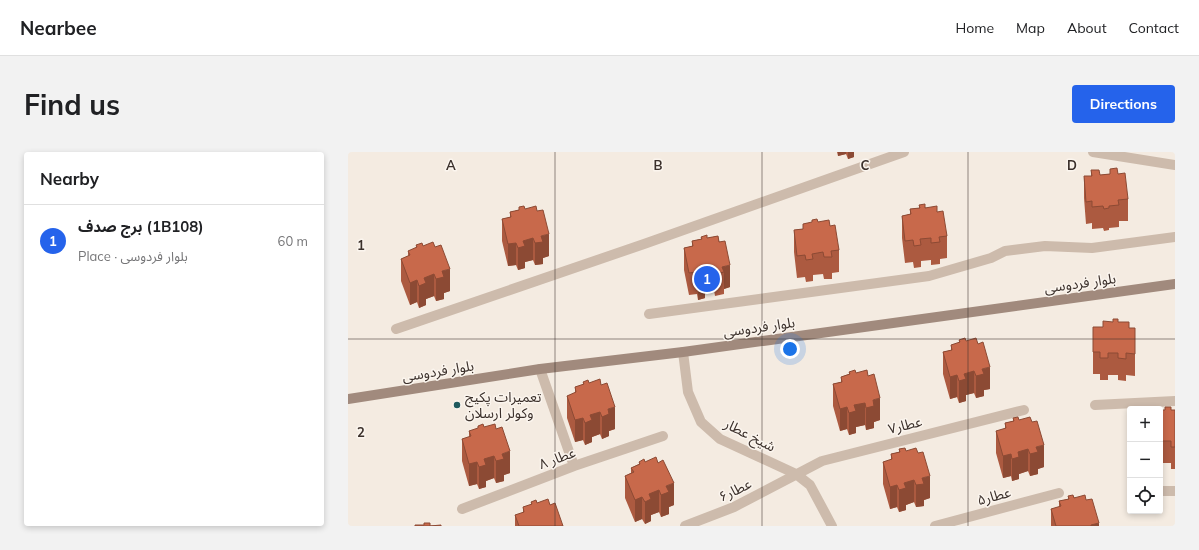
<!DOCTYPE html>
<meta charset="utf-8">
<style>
:root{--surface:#fff;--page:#f2f2f2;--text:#202124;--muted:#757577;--line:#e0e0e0;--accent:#2563eb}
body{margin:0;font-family:Mulish,"Noto Sans Arabic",sans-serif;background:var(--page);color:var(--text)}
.controls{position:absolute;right:12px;bottom:12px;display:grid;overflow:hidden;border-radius:4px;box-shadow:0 2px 6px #0003}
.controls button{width:36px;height:36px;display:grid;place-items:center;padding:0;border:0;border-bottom:1px solid var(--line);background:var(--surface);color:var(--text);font:20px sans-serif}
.you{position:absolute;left:442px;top:197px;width:14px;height:14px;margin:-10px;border:3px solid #fff;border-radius:50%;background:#1a73e8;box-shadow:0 0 0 6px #1a73e833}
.badge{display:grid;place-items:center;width:26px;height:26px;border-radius:50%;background:var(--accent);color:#fff;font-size:13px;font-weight:700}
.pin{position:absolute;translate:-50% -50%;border:2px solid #fff;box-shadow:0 1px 4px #0006}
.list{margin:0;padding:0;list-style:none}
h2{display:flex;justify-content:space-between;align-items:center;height:52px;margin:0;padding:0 16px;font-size:17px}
h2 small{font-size:13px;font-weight:400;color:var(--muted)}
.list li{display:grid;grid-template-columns:26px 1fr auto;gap:12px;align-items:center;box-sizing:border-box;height:72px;padding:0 16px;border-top:1px solid var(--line)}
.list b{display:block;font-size:15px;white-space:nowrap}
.list p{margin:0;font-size:13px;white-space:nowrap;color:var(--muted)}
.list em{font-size:13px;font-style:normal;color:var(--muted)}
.icon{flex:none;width:22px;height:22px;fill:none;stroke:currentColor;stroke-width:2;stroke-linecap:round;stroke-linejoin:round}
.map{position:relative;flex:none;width:827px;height:374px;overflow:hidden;border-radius:4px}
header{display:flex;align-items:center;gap:24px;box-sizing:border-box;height:56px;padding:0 20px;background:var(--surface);border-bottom:1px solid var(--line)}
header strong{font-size:19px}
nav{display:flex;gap:22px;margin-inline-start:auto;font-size:14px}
.intro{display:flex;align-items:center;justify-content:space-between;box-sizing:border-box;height:96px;padding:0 24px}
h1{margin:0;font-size:28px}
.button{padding:10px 18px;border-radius:4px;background:var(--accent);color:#fff;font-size:14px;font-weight:700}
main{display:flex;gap:24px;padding:0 24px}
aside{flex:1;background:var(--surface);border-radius:4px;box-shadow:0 2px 6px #0003}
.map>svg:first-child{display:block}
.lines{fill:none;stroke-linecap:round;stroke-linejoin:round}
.street{stroke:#cdbbac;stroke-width:10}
.secondary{stroke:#a18a7d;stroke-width:10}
.wall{fill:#ac5a40}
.shaded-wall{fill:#8c4a34}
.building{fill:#c8694b;stroke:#8c4a34}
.grid{fill:none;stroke:#3b302b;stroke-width:1;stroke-opacity:0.55}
.poi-dot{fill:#1f5a5e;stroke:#fbf5ee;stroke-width:1.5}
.labels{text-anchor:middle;stroke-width:3;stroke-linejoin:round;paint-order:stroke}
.street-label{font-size:14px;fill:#3b302b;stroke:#fbf5ee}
.poi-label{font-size:14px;fill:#3b302b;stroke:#fbf5ee;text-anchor:start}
.grid-label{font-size:13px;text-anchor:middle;font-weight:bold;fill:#3b302b;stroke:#fbf5ee;stroke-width:3;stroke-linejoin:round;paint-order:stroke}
</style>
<header>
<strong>Nearbee</strong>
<nav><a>Home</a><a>Map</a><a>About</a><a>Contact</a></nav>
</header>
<div class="intro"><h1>Find us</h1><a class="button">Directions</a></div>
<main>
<aside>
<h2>Nearby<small></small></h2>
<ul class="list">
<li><span class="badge">1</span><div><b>برج صدف (1B108)</b><p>Place · بلوار فردوسی</p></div><em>60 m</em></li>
</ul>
</aside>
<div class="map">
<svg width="827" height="374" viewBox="0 0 827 374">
<rect width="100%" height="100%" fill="#f4ebe1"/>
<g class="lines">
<path class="street" d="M745,0l82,13
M301,162l280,-38 62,-18 14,-7 40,-5 47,2 83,-11
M48,177l248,-85 260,-92
M335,200l5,40 13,30 19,17 76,35 14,11 22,41
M192,217l34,97
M747,253l80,-4
M812,339h15
M114,357l112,-43 89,-30
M337,374l49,-19 88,-46 202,-51
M587,374l124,-33"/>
<path class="secondary" d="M0,247l192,-30 143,-17 492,-68"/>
</g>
<path class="wall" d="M489,0h17v5l-6,2 -2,-5 -8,2z
M762,17l8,5 10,25v22h-9v6l-10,1v2l-5,1 -1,-3 -11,1v-6l-6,1 -2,-26v-22h7v-6l9,5 10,-1z
M571,53l18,7 10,24v22l-7,1v5l-9,1v-5l-10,1v6l-7,1 -1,-6 -8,1 -3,-25v-22l8,-2v-5l9,-1z
M171,55l6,2 24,47 -6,2v6l-8,1 -2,-5 -8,2v6l-7,2 -2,-5 -8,1 -6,-25v-22l8,-2v-5l9,-2z
M470,70l12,4 9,24v22l-7,1v6h-8l-1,-5 -10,1v6l-7,1 -1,-5 -8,1 -3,-26v-22l9,-1v-5z
M370,84l12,51 -6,2v5l-9,2 -1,-6 -9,2v6l-7,2 -1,-6 -8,1 -5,-25v-22l8,-2v-5l9,-2v-2l6,1z
M68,93l7,1 27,45 -6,2v6l-8,2 -2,-5 -8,3v6l-7,3 -2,-6 -7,3 -9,-24v-22l7,-3v-5l8,-3z
M770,170l11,6 6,22v26l-9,-1v6l-8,-1v-5h-10v5h-8v-6h-7v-22l10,-25z
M611,188l7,1 24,48 -6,1v6l-8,2 -2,-5 -8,2v6l-7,2 -2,-6 -7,2 -7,-25v-22l8,-2v-5l8,-2z
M501,220l7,1 24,47 -6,2v6l-8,2 -1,-5 -9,2v6l-7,2 -2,-6 -7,2 -7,-25v-22l8,-2v-5l8,-3z
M235,230l6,1 26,46 -6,2v5l-7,3 -2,-5 -8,3v5l-7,3 -2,-5 -8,2 -8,-24v-22l8,-3v-6l8,-2z
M812,258h15v59h-4v-6h-10l-1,6z
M665,266l6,2 25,47 -6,2v5l-8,2 -2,-5 -9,3v5l-7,2 -1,-5 -8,2 -7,-25v-22l9,-2v-6l8,-2z
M130,274l6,1 26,46 -6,2v6l-8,2 -2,-5 -8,3v6l-7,2 -2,-5 -8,2 -7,-25v-22l7,-2v-6l9,-2z
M551,297l7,2 24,47 -6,2v6l-8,1 -2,-5 -8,3v5l-7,2 -2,-5 -7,2 -7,-25v-22l8,-2v-6l8,-2z
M291,310l35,43 -5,2v7l-8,3 -2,-5 -8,3v6l-6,3 -3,-5 -7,3 -10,-24v-22l6,-3v-5l8,-4z
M720,344l18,4 13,26h-48v-17l8,-2v-6l9,-2z
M183,350l19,3 13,21h-48v-11l8,-2v-6l8,-2z"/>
<path class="shaded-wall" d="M490,0h8v2l-8,2z
M500,0h6v5l-6,2z
M201,82v22l-6,2v6l-8,1v-22l6,-7z
M185,86v22l-8,2v6l-7,2v-22l5,-7z
M168,91v22l-8,1v-22z
M382,113v22l-6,2v-17l-2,-5z
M102,117v22l-6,2v6l-8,2v-22l6,-8z
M86,122v22l-8,3v6l-7,3v-22l5,-8z
M357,124v22l-7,2v-22z
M69,128v22l-7,3v-22z
M642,215v22l-6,1v6l-8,2v-22l6,-7z
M626,219v22l-8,2v6l-7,2v-22l5,-7z
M609,223v22l-7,2v-22z
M532,246v22l-6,2v6l-8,2v-22l7,-8z
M517,251v22l-9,2v6l-7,2v-22l5,-8z
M267,255v22l-6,2v5l-7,3v-22l6,-8z
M499,255v22l-7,2v-22z
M252,260v22l-8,3v5l-7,3v-22l5,-8z
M235,266v22l-8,2v-22z
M696,293v22l-6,2v5l-8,2v-22l6,-7z
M680,297v22l-9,3v5l-7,2v-22l6,-7z
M162,299v22l-6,2v6l-8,2v-22l6,-7z
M663,302v22l-8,2v-22z
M146,304v22l-8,3v6l-7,2v-22l5,-8z
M129,310v22l-8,2v-22z
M582,324v22l-6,2v6l-8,1v-22l6,-7z
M566,328v22l-8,3v5l-7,2v-22l5,-7z
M326,331v22l-5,2v7l-8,3v-22l5,-9z
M549,333v22l-7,2v-22z
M311,338v22l-8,3v6l-6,3v-22l4,-8z
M294,345v22l-7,3v-22z
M751,371v3h-8v-1z"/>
<path class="building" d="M769,16l1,6 7,-1 3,26 -10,1 1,5 -10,1v2l-5,1 -1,-3 -11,1v-6l-6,1 -2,-26h8l-1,-6h8l1,5 10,-1v-5z
M577,52v4l12,-2v6l6,-1 4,25 -8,1 1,5 -9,1v-5l-11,1 1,6 -7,1 -1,-6 -8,1 -3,-25 9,-2 -1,-5 10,-1 -1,-3z
M176,54l1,3 11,-3 1,5 6,-1 6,24 -8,2 2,6 -8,1 -2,-5 -10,3 2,5 -7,2 -2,-5 -8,1 -6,-25 9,-2 -1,-5 9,-2v-3z
M469,67l1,3 11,-2 1,6 5,-1 4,25 -8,1 1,6h-8l-1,-5 -11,2 1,5 -7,1 -1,-5 -8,1 -3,-26 9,-1v-5l9,-2v-2z
M359,83v3l11,-2 1,6 6,-1 5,24 -8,2 2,5 -9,2 -1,-6 -10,2 1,6 -7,2 -1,-6 -8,1 -5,-25 9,-2 -1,-5 10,-2 -1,-2z
M85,90l2,5 6,-2 9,24 -8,2 2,6 -8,2 -2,-5 -10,4 2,5 -7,3 -2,-6 -7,3 -9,-24 9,-4 -2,-4 9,-4 -1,-2 6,-2 1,3z
M765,167h5v3h11v6h6v26l-9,-1v6l-8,-1v-5h-10v5h-8v-6h-7v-25h10v-6l10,1z
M617,186l1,3 10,-3 2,6 5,-2 7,25 -8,2 2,5 -8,2 -2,-5 -10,3 2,5 -7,2 -2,-6 -7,2 -7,-25 9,-2 -1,-5 9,-3 -1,-2z
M507,218l1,3 11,-3 1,6 6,-2 6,24 -7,2 1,6 -8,2 -1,-5 -11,2 2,6 -7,2 -2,-6 -7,2 -7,-25 9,-2 -1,-5 9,-3 -1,-2z
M252,227l1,6 6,-2 8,24 -7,2 1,5 -7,3 -2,-5 -10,3 2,5 -7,3 -2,-5 -8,2 -8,-24 9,-4 -1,-5 9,-3 -1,-2 5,-2 1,3z
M817,255h6v3h4v37h-4v-6h-10l-1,6v-37h5z
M670,265l1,3 11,-3 2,5 5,-1 7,24 -8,2 2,5 -8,2 -2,-5 -10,3 1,5 -7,2 -1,-5 -8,2 -7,-25 10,-3 -1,-5 9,-2 -1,-3z
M135,272l1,3 11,-3 1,5 6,-2 8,24 -8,3 2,5 -8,2 -2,-5 -10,3 2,6 -7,2 -2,-5 -8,2 -7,-25 9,-3 -2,-5 9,-3v-2z
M557,296l1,3 10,-3 2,5 5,-1 7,24 -8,2 2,6 -8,1 -2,-5 -10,3 2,5 -7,2 -2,-5 -7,2 -7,-25 9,-3 -1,-5 9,-2 -1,-3z
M308,305l2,6 5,-3 11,23 -8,3 3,6 -8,3 -2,-5 -10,4 2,5 -6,3 -3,-5 -7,3 -10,-24 9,-4 -3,-4 9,-4 -1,-2 5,-3 1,3z
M725,343l1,3 11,-3 1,5 6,-1 7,24 -8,2v1h-35l-5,-17 10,-3 -2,-5 10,-2 -1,-3z
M200,347l2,6 5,-2 8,23h-44l-4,-11 9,-3 -1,-5 9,-3 -1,-2 5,-2 1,3z
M76,371h6v3l11,-1v1h-26v-1h9z"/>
<path class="grid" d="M207,0v374M414,0v374M620,0v374M0,187h827"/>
<circle class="poi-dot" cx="109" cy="253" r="4"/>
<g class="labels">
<g class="street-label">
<text transform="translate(732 131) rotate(-8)" y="5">بلوار فردوسی</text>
<text transform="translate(411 175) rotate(-8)" y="5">بلوار فردوسی</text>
<text transform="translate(90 219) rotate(-9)" y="5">بلوار فردوسی</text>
<text transform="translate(557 273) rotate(-14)" y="5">عطار۷</text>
<text transform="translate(402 283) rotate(27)" y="5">شیخ عطار</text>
<text transform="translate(209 306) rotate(-20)" y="5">عطار ۸</text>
<text transform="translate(387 338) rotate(-26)" y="5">عطار۶</text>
<text transform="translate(646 344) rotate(-15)" y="5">عطار۵</text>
</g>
<g class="poi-label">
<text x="117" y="250">تعمیرات پکیج<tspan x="117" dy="16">وکولر ارسلان</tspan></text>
</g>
</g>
<g class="grid-label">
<text x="103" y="18">A</text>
<text x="310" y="18">B</text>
<text x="517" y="18">C</text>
<text x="724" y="18">D</text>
<text x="13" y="98">1</text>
<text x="13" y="285">2</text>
</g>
</svg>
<div class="controls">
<button>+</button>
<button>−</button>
<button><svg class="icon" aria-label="locate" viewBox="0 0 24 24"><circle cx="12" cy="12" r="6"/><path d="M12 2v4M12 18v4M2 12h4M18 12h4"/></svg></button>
</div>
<div class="you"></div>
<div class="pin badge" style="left:359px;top:127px">1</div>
</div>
</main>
